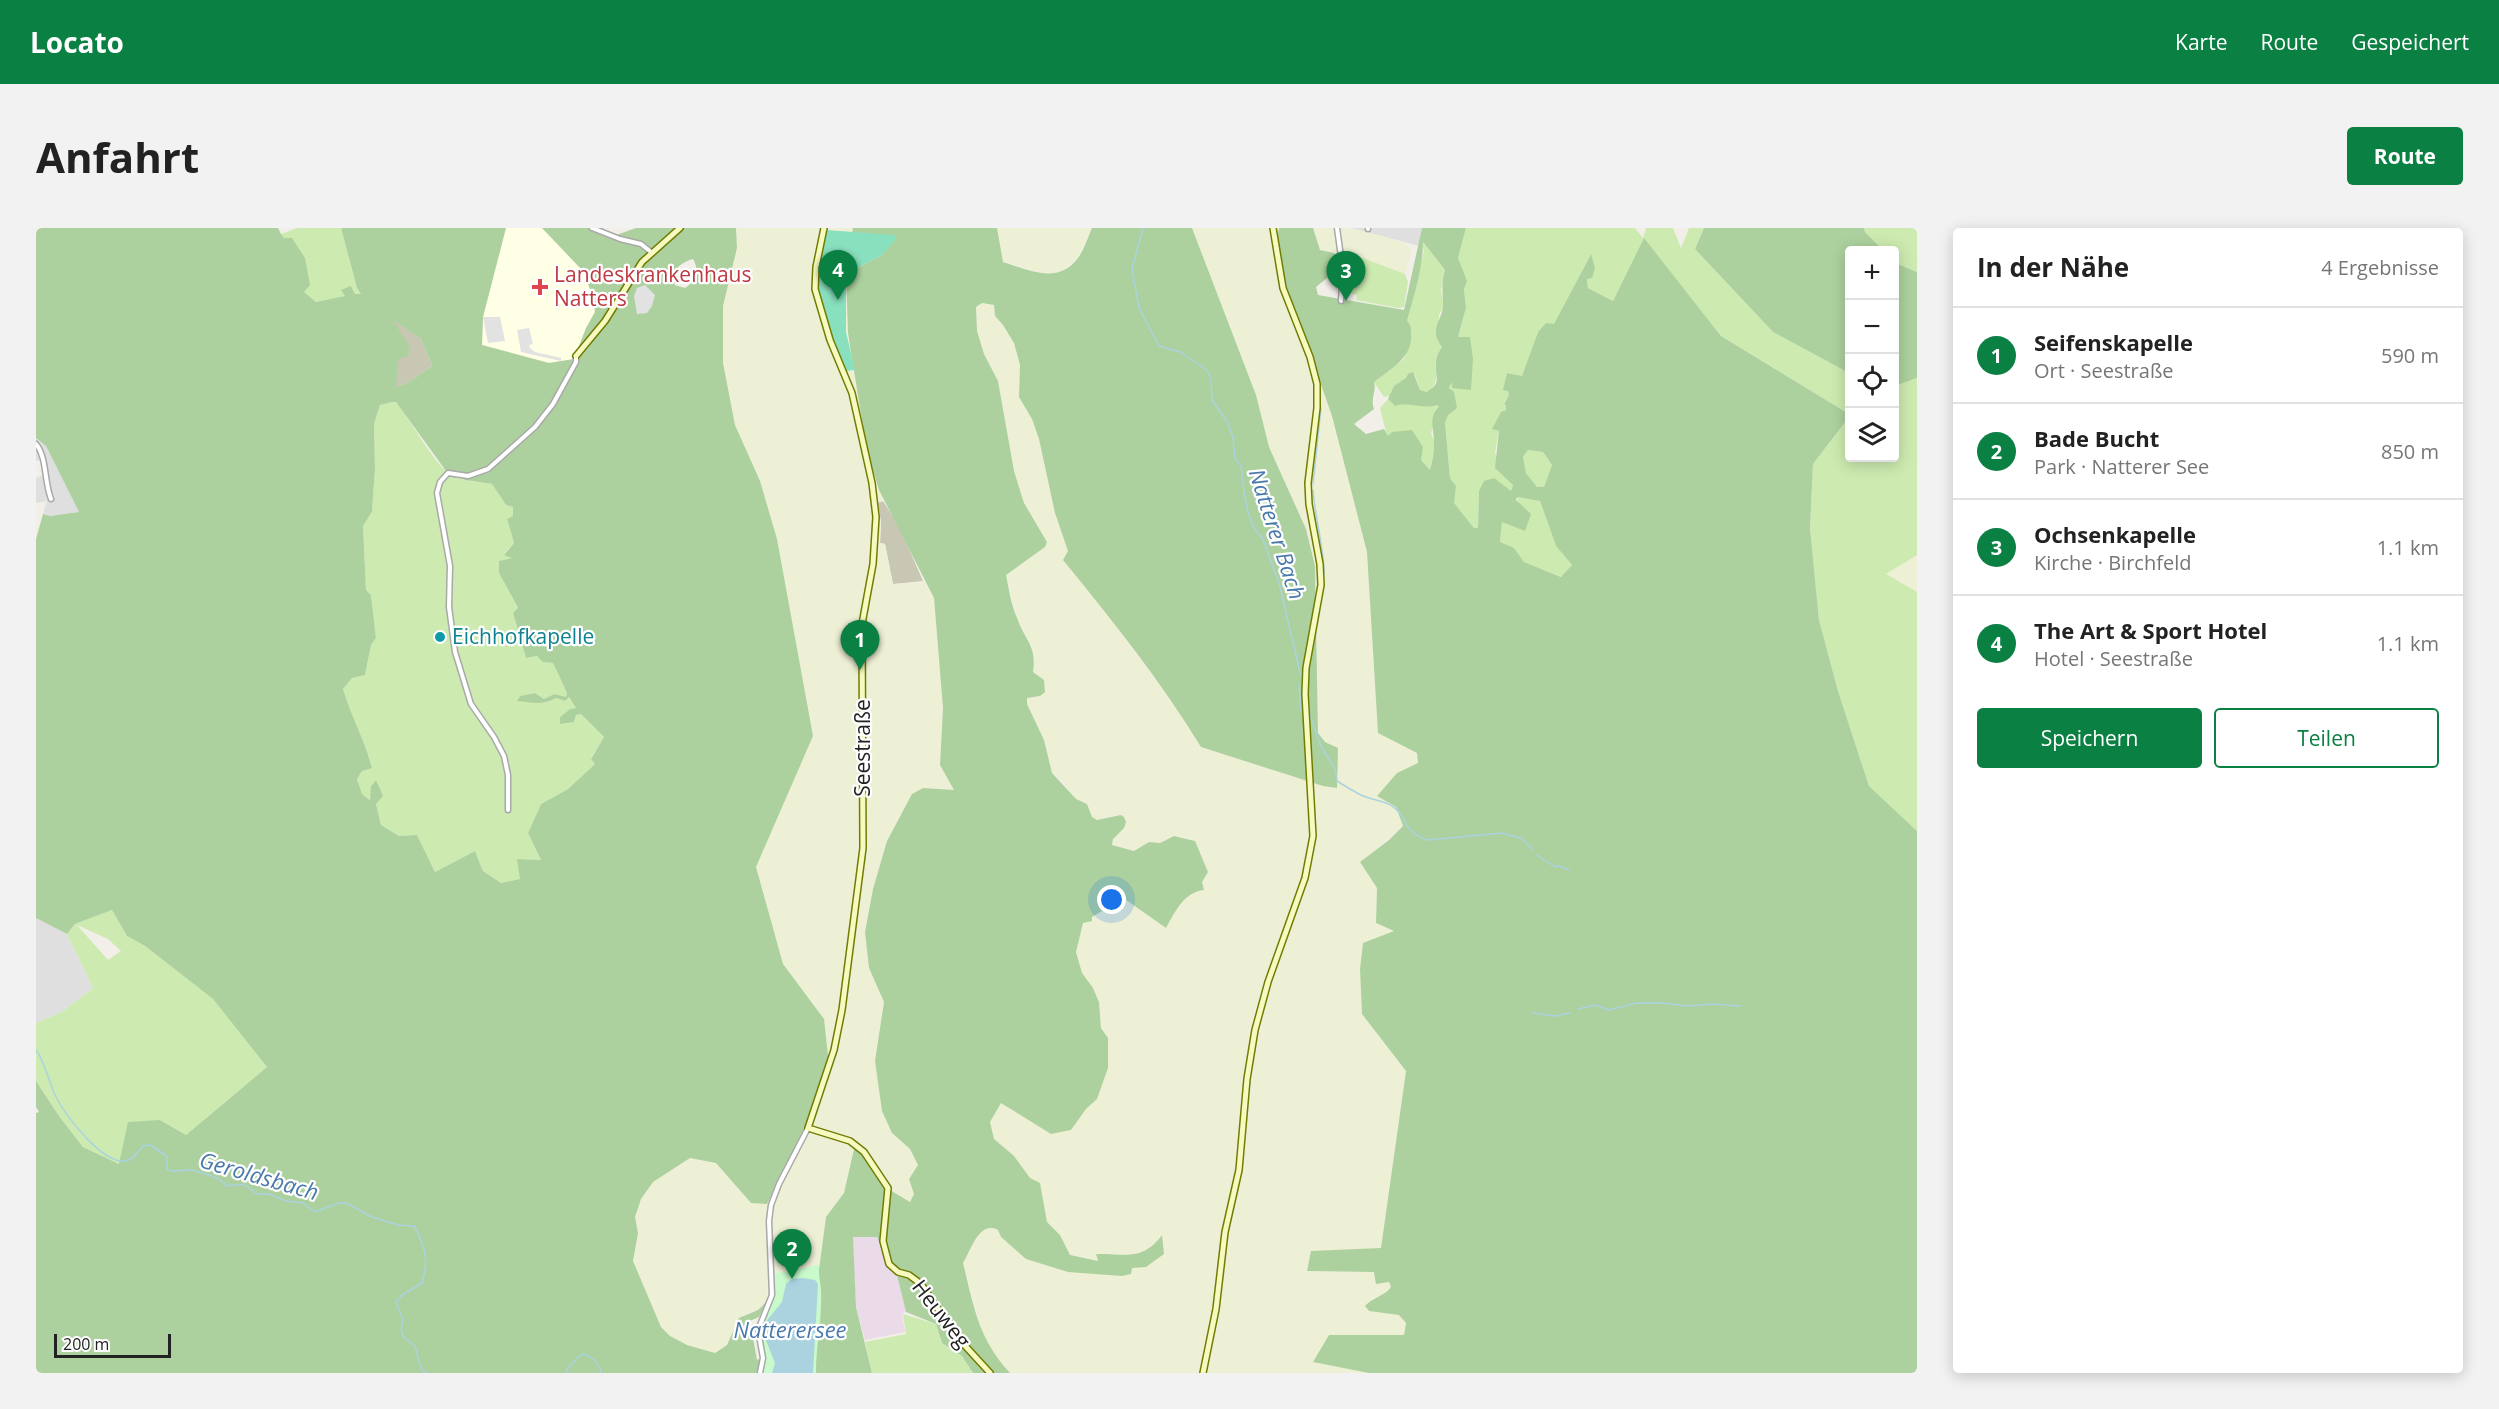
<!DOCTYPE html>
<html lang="de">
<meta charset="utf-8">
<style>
:root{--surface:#fff;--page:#f2f2f2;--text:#222;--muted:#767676;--line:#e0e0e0;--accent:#0b8043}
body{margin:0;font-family:"Open Sans",sans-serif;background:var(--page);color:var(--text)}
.controls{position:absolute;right:18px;top:18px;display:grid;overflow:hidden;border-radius:6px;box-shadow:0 3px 15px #0003}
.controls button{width:54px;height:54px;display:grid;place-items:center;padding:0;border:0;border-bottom:2px solid var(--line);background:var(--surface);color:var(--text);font:30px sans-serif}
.scale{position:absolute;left:18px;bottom:15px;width:117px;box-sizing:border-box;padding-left:6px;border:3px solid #222;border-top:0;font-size:16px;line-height:21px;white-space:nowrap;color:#222;-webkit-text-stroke:4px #fff;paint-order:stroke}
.you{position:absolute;left:1076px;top:672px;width:21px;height:21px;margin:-15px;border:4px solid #fff;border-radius:50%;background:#1a73e8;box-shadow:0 0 0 9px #1a73e833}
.badge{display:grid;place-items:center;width:39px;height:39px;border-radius:50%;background:var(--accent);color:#fff;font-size:20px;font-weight:700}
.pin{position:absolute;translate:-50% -50px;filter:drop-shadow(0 2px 3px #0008)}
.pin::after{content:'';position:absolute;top:32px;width:21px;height:18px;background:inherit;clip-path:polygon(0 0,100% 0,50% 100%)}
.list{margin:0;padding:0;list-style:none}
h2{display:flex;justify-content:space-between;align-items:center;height:78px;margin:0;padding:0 24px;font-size:26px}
h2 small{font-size:20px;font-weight:400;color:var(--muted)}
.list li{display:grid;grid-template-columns:39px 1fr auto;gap:18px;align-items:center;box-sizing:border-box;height:96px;padding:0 24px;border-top:2px solid var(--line)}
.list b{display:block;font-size:22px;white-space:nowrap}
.list p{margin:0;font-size:20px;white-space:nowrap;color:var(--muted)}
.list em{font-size:20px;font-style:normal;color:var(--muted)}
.actions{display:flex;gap:12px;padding:18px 24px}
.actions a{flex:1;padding:14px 0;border:2px solid var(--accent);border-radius:6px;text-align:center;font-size:21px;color:var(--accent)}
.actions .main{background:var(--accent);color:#fff}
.icon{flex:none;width:33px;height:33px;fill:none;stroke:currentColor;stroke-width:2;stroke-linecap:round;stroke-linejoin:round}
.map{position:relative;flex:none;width:1881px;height:1145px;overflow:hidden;border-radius:6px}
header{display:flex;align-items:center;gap:36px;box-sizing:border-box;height:84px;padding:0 30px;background:var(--accent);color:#fff}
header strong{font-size:28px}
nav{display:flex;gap:33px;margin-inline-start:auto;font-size:21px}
.intro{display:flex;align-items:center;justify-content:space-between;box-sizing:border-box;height:144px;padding:0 36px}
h1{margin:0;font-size:42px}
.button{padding:15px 27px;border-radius:6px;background:var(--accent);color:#fff;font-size:21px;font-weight:700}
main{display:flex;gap:36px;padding:0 36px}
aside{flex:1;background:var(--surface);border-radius:6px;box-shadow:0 3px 15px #0003}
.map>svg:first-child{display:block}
.residential{fill:#e0dfdf}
.industrial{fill:#ebdbe8}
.education{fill:#ffffe5}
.construction{fill:#c7c7b4}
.farmland{fill:#eef0d5}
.grass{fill:#cdebb0;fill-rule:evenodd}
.forest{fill:#add19e;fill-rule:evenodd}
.park{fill:#c8facc}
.pitch{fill:#88e0be}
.parking{fill:#e2e2e2}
.water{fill:#aad3df}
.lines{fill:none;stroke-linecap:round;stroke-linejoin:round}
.stream{stroke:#aad3df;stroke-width:1.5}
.street-casing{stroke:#a9a9a9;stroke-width:7}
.secondary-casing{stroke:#707d05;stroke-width:8}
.street{stroke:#fff;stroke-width:4}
.secondary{stroke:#f7fabf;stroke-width:5}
.health-dot{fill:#e0444e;stroke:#fff;stroke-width:2}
.culture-dot{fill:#0f9aa8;stroke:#fff;stroke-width:2}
.labels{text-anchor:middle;stroke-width:4.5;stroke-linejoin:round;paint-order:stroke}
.health-label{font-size:21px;fill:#be3a42;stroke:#fff;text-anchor:start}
.culture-label{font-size:21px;fill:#0d838f;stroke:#fff;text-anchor:start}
.street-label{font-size:21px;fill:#222;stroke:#fff}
.water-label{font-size:22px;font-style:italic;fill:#4a7aab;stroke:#fff}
</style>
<header>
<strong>Locato</strong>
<nav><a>Karte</a><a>Route</a><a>Gespeichert</a></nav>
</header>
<div class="intro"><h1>Anfahrt</h1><a class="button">Route</a></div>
<main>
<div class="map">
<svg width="1881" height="1145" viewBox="0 0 1881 1145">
<rect width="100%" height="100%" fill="#f2efe9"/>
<path class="residential" d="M1315,0h71l-3,18z
M0,210l10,8 33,66 -29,4 -7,-2 4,-13 -11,2v-25l6,-2 -1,-16 -5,1z
M0,690l31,16 26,54 -31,24 -26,11z"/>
<path class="industrial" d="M816,1009h25l9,24 11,14 9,37 -4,2 3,18 -40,8 -9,-33z"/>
<path class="education" d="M470,0h36l40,42 11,26 2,16 -9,16 -12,31 -25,4 -67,-18 1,-28z"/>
<path class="construction" d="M355,90l30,21 11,27 -25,17 -11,4z
M847,273l16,25 24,55 -30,3 -8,-40 -5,-1 1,-20 -3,-21z"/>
<path class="farmland" d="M700,0h117l-7,62 2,43 18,113 17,55 -5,2 3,20 -1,20 5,1 8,40 32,-2 9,16 9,110 -3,57 14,25 -31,-2 -11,6 -25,47 -14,48 -4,79 15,34 -9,59 17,72 18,16 8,16 -9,14 5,15 -3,8 -26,-15 -31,-38 -10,44 -18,24 -7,48 -47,9v-64l-5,-6v97l-10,9 -9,3 -15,16 -6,16 -13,8 -27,-8 -17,-8 -9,-10 -28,-65 5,-29 -3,-16 6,-18 12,-17 37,-24 26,5 35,40 73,-184 -41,-55 -27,-97 57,-132 -36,-196 -17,-58 -25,-56 -12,-62v-57l14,-58z
M961,0h95l-14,30 -14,12 -16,5 -45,-13z
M1156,0h87l-3,15 15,59 41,114 35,136 11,181 39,20 1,10 -21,10 -20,23 19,11 7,19 -43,36 17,26 -1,35 18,8 -32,83 44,57 -25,178 -70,2 -4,20 67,1 17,14 -3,6 -17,7 -2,12 30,3 7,9 -2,12h-21l-12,38h-361l-16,-17 -11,-19 -20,-74 7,-11 2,-8 14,-16 6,-1 6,3 3,7 25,22 78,15 19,2 9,-8 32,-14 -3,-18 -7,10 -10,7 -15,2h-33l2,6 -28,-6 -6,-12 -17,-21 -7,-38 -10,-6 -16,-22 -20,-17 -4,-17 11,-20 24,16 46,12 15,-21 11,-10 11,-61 -7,-10 -2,-26 -6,-14 -11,-15 -6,-21 7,-29 9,-6 8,-24 11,-1 8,3 47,33 11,-20 13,-13 5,-4 9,-1 -2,-8 6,-10 -13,-31 -6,-3 -15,-2 -14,7 -11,-1 -15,9 -22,-6 1,-6 11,-11 -3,-13 -24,5 -6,-3 -4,-13 -11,-5 -12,-16 -12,-10 -8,-33 -17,-36v-6l13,-2 -7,-24 2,-15 -3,-11 -15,-26 -11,-45 38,-28 -20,-44 -10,-32 -16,-90 -14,-27 -7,-23 -1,-24 6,-4 12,2 1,11 8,9 11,18 6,22 -1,32 13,22 7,20 16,74 13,38 -5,9 44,54 78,106 16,27 122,39 2,-44 -7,-8 -3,-168 -9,-37 -37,-82 -13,-52z
M1277,0h38l53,14 8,9 -7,23 -58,-22 -13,1 -14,-3z
M1881,327v37l-31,-18z"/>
<path class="grass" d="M261,0h44l16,60 4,6h-6l-4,-8 -5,10 -30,6 -13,-10 7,-7 -29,-51z
M1430,0h169l8,10 3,-10h27l8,20 8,-20h15l-9,21 78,83 76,41v41l-128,-78 -77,-97 -31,62 -25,-13 -1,-9 3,-24 -36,70 -16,7 -16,45 -15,-4 -3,17h4l1,5 -5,8 3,2 -1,5 -13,19 6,2 -4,22 18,32 -2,6h-32l-1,37h-4l-21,-25 3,-17 -6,-8 -5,-55 11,-78 10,-37 -2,-19 2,-8 -8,-23z
M1828,0h53v44l-22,-9 -1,-13h-11l-18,-18z
M1386,13l23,29 -4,20 3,16 -5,9 -1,26 4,6c-16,20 4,30 -14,45l-8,-2 -5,-15 -21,11 -4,10 -6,1 -10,-15 29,-22 3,-5 1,-34 17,-70z
M1311,24l58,22 3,8 -4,25 -6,1 -42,-8 1,-5 -9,-2 1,-15 -3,-2 -3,-20z
M1881,150v177l-31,19 31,18v239l-48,-45 -31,-95 -19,-71 -9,-92 3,-64 36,-47 1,41h44l1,-72z
M1352,171l7,7 8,-3 34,2 2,2 -8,26 4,10 -5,27 -9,-10 -34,-24 -7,-28z
M356,174h4c13,16 37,59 51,70 12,9 30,10 45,12l14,21 7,2v9l-6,3 7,24 -10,11 9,4 -14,3v12l19,36 -5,4 13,45 11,-2 7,6 9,1 14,30 -1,5 -12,-4 -10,5 -9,-6 -15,3 -2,4c12,2 26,6 38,-2l9,3 4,-4 7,11 -6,1 -10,8v6l14,-1 2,-7 5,-1 23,23 -13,21 4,6 -27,25 -27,15 -13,29 13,27 -24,-1 4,20 -20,4 -18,-12 -8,-20 -40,21 -18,-37 -18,1 -18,-11 -5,-21 6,-8 -6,-16 -5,6v14l-9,-6 -5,-15 5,-8 10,-4c-7,-27 -22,-50 -29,-78l9,-11 13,-3 6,-30 5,-7 -5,-43 -5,-5 -3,-64 9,-14 3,-44 -1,-44 6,-19z
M1492,222l15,2 9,13 -8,22h-7l-11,-14 -3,-16z
M1481,269l23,4 16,45 16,19 -10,12 -39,-15 -9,-14 -14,-5 2,-22 23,9z
M76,682l15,26 18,10 68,53 54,68 -81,68 -26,-15 -41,44 -36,-17 -24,-31 -23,-35v-58l26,-11 31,-24 -26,-54 8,-10zM41,697l31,14 13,12 -13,9z
M867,1086l33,10 6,19 20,13 11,17h-101l-7,-31 41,-8z"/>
<path class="forest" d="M0,0h242l3,6 16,-6 -16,6 3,4h8l13,20 5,27 -6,7 12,10 29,-6 -4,-6 10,-4 4,8h6l-4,-6 -16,-60h165l-23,89 -1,28 67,18 25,-4 12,-31 9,-16 -2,-16 -11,-26 -40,-42h61l2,6 11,5 3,-5 17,-6h100l1,20 -14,58v57l12,62 25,56 17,58 36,197 -57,131 27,97 41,55 5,46 -23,62 -39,77 -16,-1 -35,-40 -26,-5 -37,24 -12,17 -6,18 3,16 -5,28 28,66 9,9 17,9 28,8 12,-8 12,-27 19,-8 9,-9 -8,16 -9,4 7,39 4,-2 4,7 -3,8h-726v-260l3,-1 -3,-5v-26l23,35 24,31 36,17 9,-42 32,-2 26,15 81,-68 -54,-68 -68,-53 -18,-10 -15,-26 -37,14 -8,10 -31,-16v-379l7,-25 7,2 29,-4 -33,-66 -10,-8zM657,31c7,12 3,22 -8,29l-10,-3 -3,-8c4,-10 10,-15 21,-18zM357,92l28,19 11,27 -25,17 -11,4 2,-28 10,-3 2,-8zM356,174h4l50,69 19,9 27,4 14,21 7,2v9l-6,3 7,24 -10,12 8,3 -13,3v12l19,35 -5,5 13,45 11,-2 6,6 10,1 14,30 -1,4 -12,-3 -10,5 -9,-6 -15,3 -3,5c13,1 27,5 39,-3l9,3 4,-4 7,11 -6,1 -10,8v7l14,-2 2,-7 5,-1 23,23 -13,22 4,5 -27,25 -27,15 -13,29 13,27 -24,-1 3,20 -19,4 -18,-12 -8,-20 -40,21 -18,-37 -18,1 -18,-11 -5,-21 7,-8 -7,-16 -5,6 -1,14 -8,-6 -5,-15 5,-8 10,-3c-7,-28 -21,-51 -29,-79l9,-11 13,-3 6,-30 5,-7 -5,-43 -5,-5 -3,-64 9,-14 3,-44 -1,-44 6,-19z
M817,0h144l6,34c26,8 55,23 75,-4 6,-8 10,-21 14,-30h100l64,167 13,52 37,82 9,37 3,167 7,9 13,6 -1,40 -14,-2 -122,-39c-40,-66 -89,-127 -138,-187l5,-9 -13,-38 -16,-74 -7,-20 -13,-22 1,-32 -6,-22 -11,-18 -8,-9 -1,-11 -12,-2 -6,4 1,24 7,23 14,27 16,90 10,32 23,39 -2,5 -39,28c3,15 5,29 11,43 8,23 20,27 16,54l11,8 1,12 -5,4 -13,2v6l17,36 8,33 24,26 11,5 5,13 5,3 24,-5 3,2 2,5 -2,6 -11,11 -1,6 22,6 15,-9 11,1 14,-7 21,5 13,31 -6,10 2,8c-20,2 -29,22 -38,38l-47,-33 -8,-3 -11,1 2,18 -10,6v4l-9,2 -7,29 6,21 11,15 6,14 2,26 7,10v30l-11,31 -11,10 -15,21 -20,4 -50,-31 -11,19 4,17 20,17 16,22 10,5 7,39 13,13 10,20 28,6 -2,-7c29,-1 46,8 66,-19l2,19 -18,13 -14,1 -1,6 -9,2 -54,-4 -42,-13 -25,-22 -3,-7c-19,-10 -27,21 -35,33 11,44 15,75 47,110h-37l-11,-17 -20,-13 -6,-19 -30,-12 -9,-37 -11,-14 -9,-24h-24l3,70 16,66h-56v-26l5,-55 -3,-15 8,-60 18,-24 10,-44 7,4 24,34 25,15 4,-8 -5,-15 9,-14 -8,-16 -18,-16 -10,-22 -7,-50 9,-59 -15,-34 -4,-36 8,-43 14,-48 25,-47 11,-6 31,2 -14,-25 3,-57 -9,-110 -55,-108 -13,-44 -18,-113 -2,-59 36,-19 5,-8 -36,-9z
M1243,0h34l7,22 14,3 4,16 -22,18 2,8 86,15 18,-82h44l-8,30 9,23 -3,8 2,19 -8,29h12l3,22 -2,31 -19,-2v-6l-3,6 5,4 3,16 -9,7 -3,8 5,55 6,8 -2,17 20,25h4l1,-37 5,-10 10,-3 17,13 2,-6 -18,-17 4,-37 -7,-2 9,-17 5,-2v-5l-2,-1 5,-9 -1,-4 -5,-1 4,-17 15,3 16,-44 8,-9 8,1 37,-70 4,14 -3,10 -5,1 1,9 25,13 31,-63 77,98 128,78v3l-36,47 -3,64 9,92 19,71 31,95 48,45v542h-548l-56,-11 16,-27h75l2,-12 -7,-8 -30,-4 -4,-5c8,-9 20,-10 26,-19l-2,-5 -13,2 -2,-12 -67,-1 4,-20 70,-3 25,-177 -44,-57 -2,-45 3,-26 31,-12 -18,-8 1,-35 -17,-26 29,-22 14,-14 -7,-19 -19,-11 20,-23 21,-10 -1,-10 -39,-20 -11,-181 -35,-136 -48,-137 -8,-36zM1387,14l22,28c-4,13 -2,21 -2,33 1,18 -16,24 -1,44 -13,17 -1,31 -7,38 -2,3 -5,4 -8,7l-7,-2 -7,-18 -5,2 -2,4 -12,8 -6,13 7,7c14,-5 28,4 42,-1l2,2c-12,11 -4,24 -5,38 0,8 -2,17 -4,25l-9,-10 2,-13 -11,-17 -20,2 -4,4 -4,-7 -18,5 -12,-10 20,-15c-4,-12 3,-18 0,-27 16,-13 39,-24 37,-48 0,-6 0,-9 -4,-13 7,-26 16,-53 16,-79zM1492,222l15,2 9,13 -8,22h-7l-11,-14 -3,-16zM1481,269l23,4 16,45 16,19 -11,12 -37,-15 -10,-14 -14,-6 2,-20 23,9 6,-17 -15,-14z
M1668,0h160l1,4 18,18h-33l-1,123 -76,-41 -78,-83z
M1859,35l22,9v106l-22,8z"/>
<path class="park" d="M783,1037c-1,10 2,18 2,28 1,27 -5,53 -5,80h-54l3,-8 -6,-27 1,-16 12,-19v-29z"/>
<path class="pitch" d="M790,2l68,5 2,4 -14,16 -36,19v58l9,38 -9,1c-12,-28 -30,-63 -29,-95 1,-15 6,-31 9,-46z"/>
<path class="parking" d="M609,57l10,10 -3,11 -5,7 -10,1 -3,-18 3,-8z
M447,89h17l5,24 -17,2z
M493,100l4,16 -4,1 1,3 5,4 26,6v3l-40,-9 -4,-22z"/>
<path class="water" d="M767,1050l12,2 3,4 -5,89h-41l3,-10 -10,-25 -1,-14 18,-22 4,-18 6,-5z"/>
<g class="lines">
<path class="stream" d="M1107,0l-11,41 7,39 20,38 21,6 27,18 4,9 1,21 16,23 5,15 2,21 6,7c2,18 5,60 21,71l17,46 22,93
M1240,0l1,8
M1249,54l4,15
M1263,93l19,53
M1277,256l8,-76
M1277,262c2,29 11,56 11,84
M1263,457l2,26
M1272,482l13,36 14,23 2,12c8,5 16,10 24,14 10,5 22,5 31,11 15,8 9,26 36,34l74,-7 19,5 12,12
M1501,627l18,12 4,-1 10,4
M1542,781l17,-4 14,5 28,-7h26l25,3 24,-2 28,2
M1497,785l22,3 15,-3
M0,822c10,14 13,33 20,47 10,19 47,68 70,64 7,-1 12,-10 17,-15l7,-1 17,11v13c7,5 15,0 24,1 12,3 27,6 36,16l17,-2 13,10h12l17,7 17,2 12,9 24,-9h7l26,14 26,8 16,1c11,19 15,36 8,57l-20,12 -6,7 7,18 -2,9 2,8 12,9 6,23 5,4
M530,1145l2,-6 14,-13c9,1 18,10 19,19"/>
<g class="street-casing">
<path id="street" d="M556,0l28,11 21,5 10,8
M1301,0l6,43 -2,30
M1332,1v-1
M0,216c11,13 8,37 15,55
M472,582v-35l-4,-19 -10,-19 -23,-33 -16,-52 -6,-45 1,-41 -13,-73 3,-11 8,-9 20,3 20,-7 47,-42 18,-23 23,-42v-6
M724,1145l3,-15 -5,-28 14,-35 -3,-74 2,-16 8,-21 29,-56"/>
</g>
<g class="secondary-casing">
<path id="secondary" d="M788,0l-8,39 -1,22 15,51 22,53 20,90 4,34 -3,47 -11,60 1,224 -21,162 -8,40 -26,78 42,13 14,11 24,36 -5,53 6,23 9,8 11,3 12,9 36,53 33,36
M540,128l29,-35 37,-59 38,-34
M1167,1145l13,-64 9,-77 14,-62 8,-91 8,-49 13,-48 37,-104 8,-42 -8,-142 1,-26 15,-83 -1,-21 -11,-60 -1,-21 9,-75v-24l-7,-27 -27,-69 -10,-60"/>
</g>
<use href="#street" class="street"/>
<use href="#secondary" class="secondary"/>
</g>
<path class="health-dot" d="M501 50h6v6h6v6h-6v6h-6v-6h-6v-6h6z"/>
<circle class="culture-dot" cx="404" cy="409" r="6"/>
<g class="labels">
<g class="health-label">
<text x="518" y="54">Landeskrankenhaus<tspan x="518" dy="24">Natters</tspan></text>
</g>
<g class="culture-label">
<text x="416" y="416">Eichhofkapelle</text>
</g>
<g class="street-label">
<text transform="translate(827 520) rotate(-90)" y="7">Seestraße</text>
<text transform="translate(905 1086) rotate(52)" y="7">Heuweg</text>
</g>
<g class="water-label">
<text transform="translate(1241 306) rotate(72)" y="8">Natterer Bach</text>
<text transform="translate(223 948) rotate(16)" y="8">Geroldsbach</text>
<text x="754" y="1110">Natterersee</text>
</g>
</g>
</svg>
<div class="controls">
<button>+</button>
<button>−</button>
<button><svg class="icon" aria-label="locate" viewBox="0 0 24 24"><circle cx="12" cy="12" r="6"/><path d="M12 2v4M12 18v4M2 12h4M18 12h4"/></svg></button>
<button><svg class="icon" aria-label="layers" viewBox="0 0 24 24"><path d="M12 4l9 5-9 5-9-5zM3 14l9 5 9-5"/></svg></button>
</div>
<div class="scale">200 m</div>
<div class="you"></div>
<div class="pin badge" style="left:824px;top:442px">1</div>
<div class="pin badge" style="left:756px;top:1051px">2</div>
<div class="pin badge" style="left:1310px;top:73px">3</div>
<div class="pin badge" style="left:802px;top:72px">4</div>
</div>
<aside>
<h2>In der Nähe<small>4 Ergebnisse</small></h2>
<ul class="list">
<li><span class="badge">1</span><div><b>Seifenskapelle</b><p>Ort · Seestraße</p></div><em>590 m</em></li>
<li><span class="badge">2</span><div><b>Bade Bucht</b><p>Park · Natterer See</p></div><em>850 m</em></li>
<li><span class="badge">3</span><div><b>Ochsenkapelle</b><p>Kirche · Birchfeld</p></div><em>1.1 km</em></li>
<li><span class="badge">4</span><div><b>The Art &amp; Sport Hotel</b><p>Hotel · Seestraße</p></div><em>1.1 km</em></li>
</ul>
<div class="actions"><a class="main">Speichern</a><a>Teilen</a></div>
</aside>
</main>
